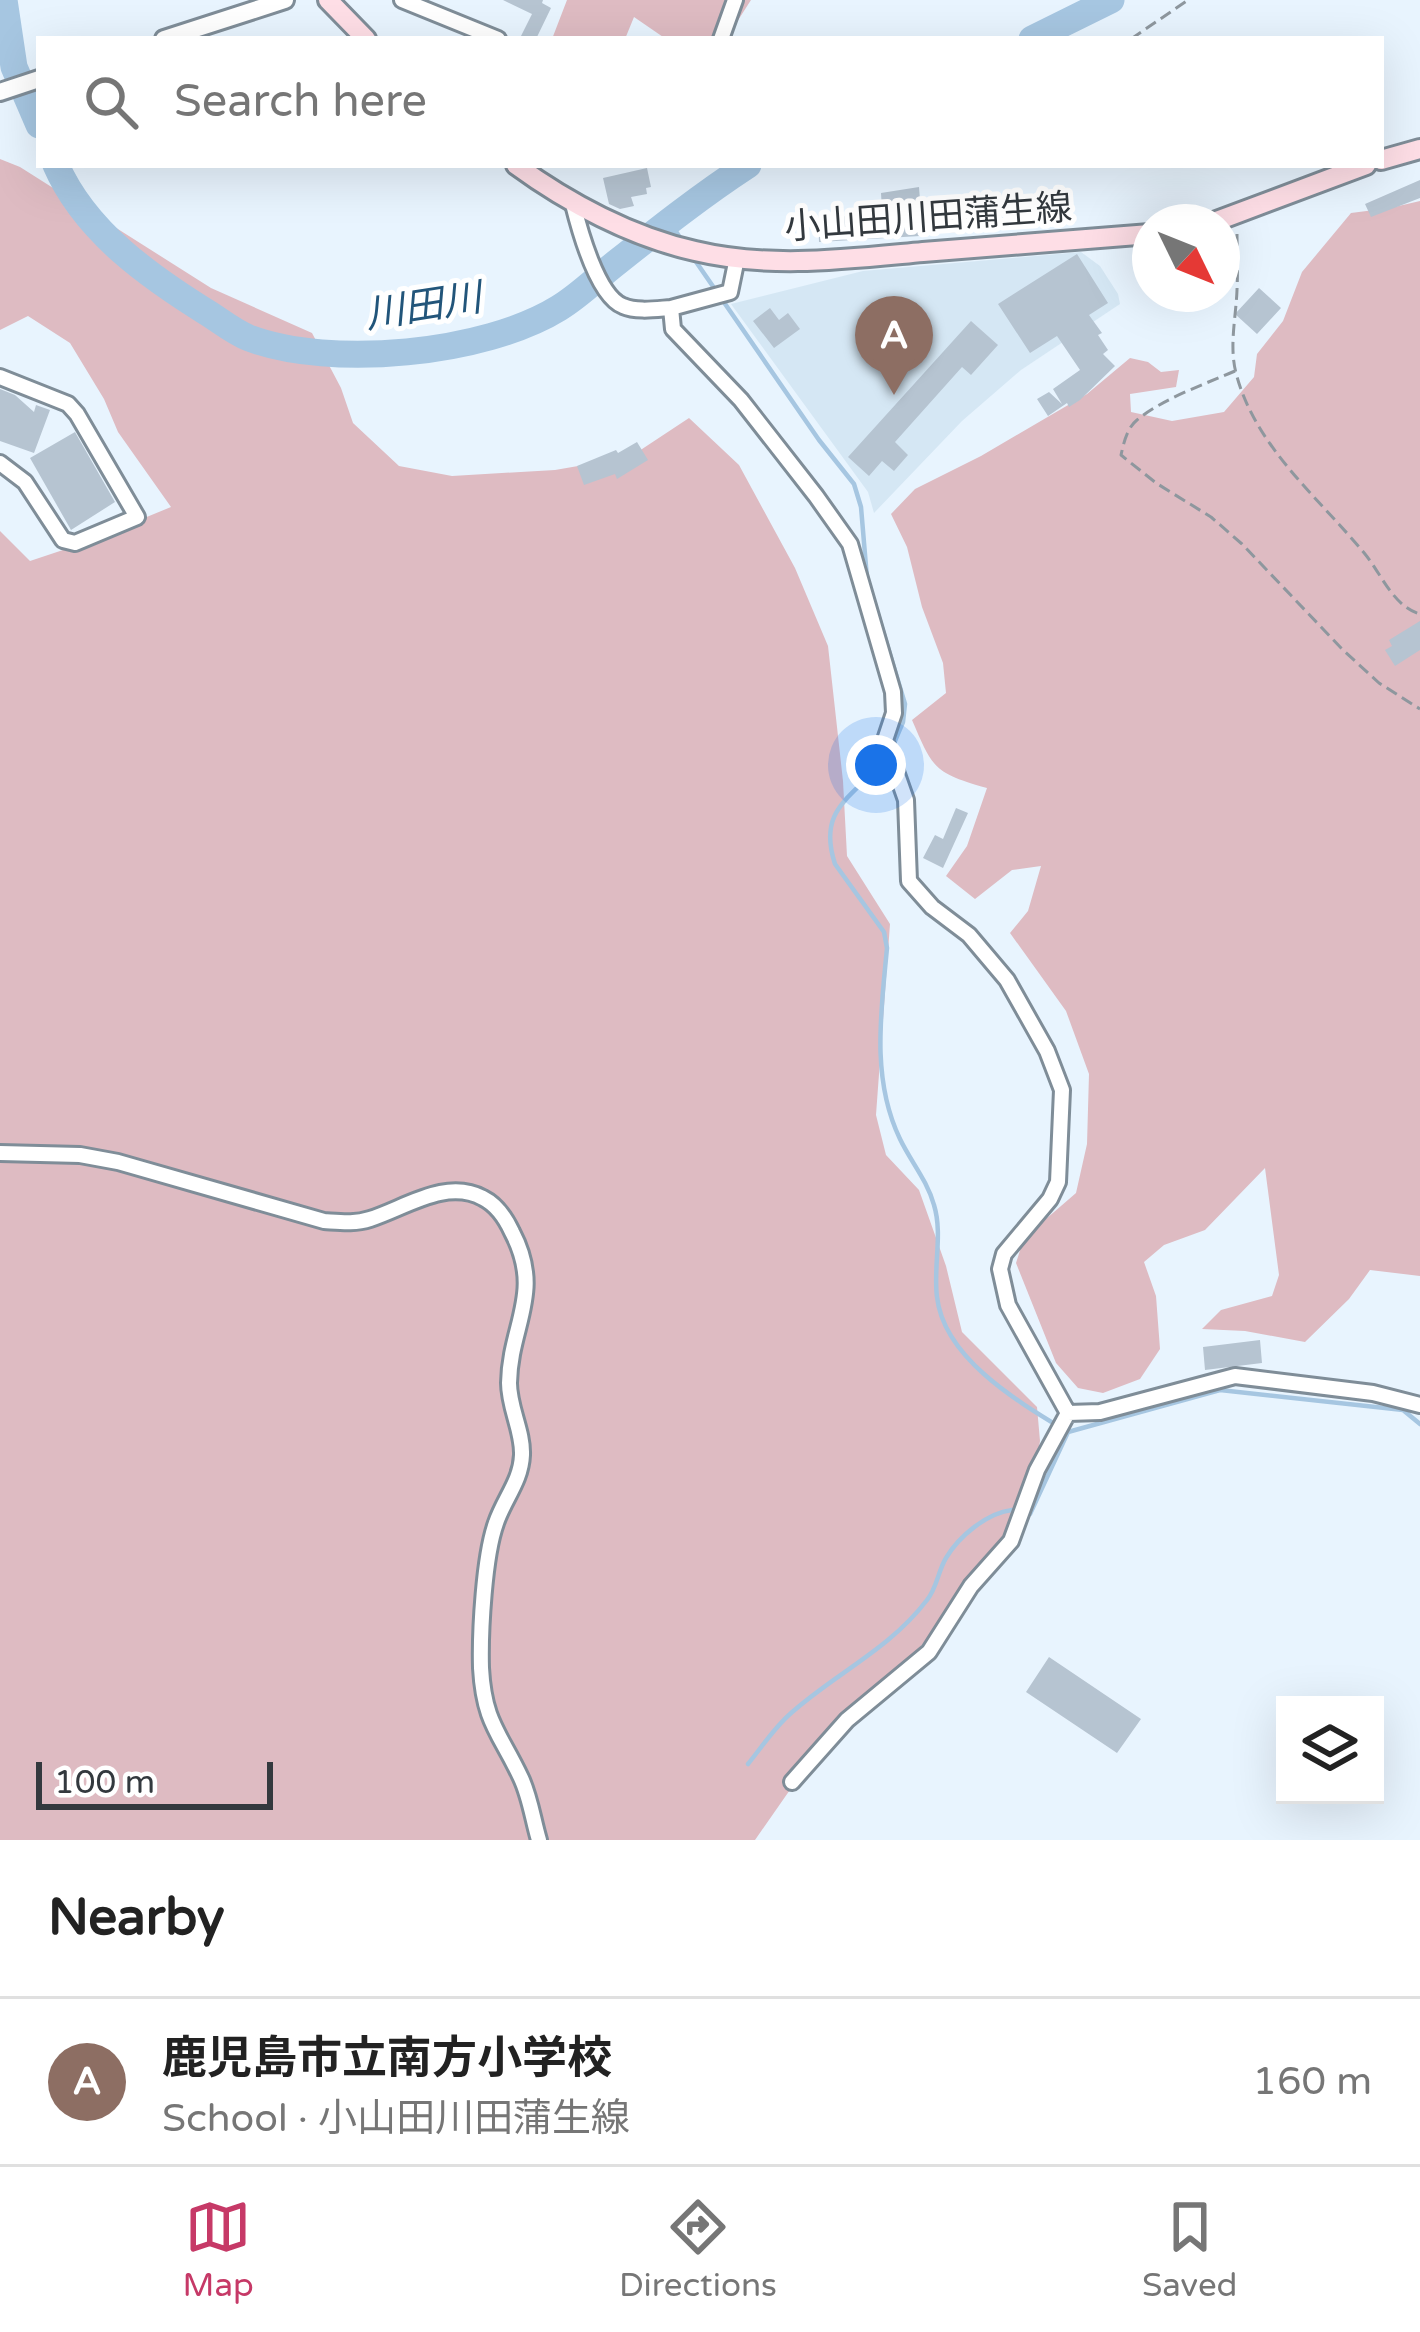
<!DOCTYPE html>
<meta charset="utf-8">
<style>
:root{--surface:#fff;--page:#f6f6f6;--text:#222;--muted:#767676;--line:#e0e0e0;--accent:#c63967}
body{margin:0;font-family:"Varela Round","Noto Sans JP",sans-serif;background:var(--page);color:var(--text)}
.controls{position:absolute;right:36px;bottom:36px;display:grid;overflow:hidden;border-radius:0px;box-shadow:0 12px 48px #0002}
.controls button{width:108px;height:108px;display:grid;place-items:center;padding:0;border:0;border-bottom:3px solid var(--line);background:var(--surface);color:var(--text);font:60px sans-serif}
.compass{position:absolute;left:1132px;top:204px;width:108px;height:108px;border-radius:50%;background:var(--surface);box-shadow:0 12px 48px #0002;rotate:133deg}
.scale{position:absolute;left:36px;bottom:30px;width:237px;box-sizing:border-box;padding-left:12px;border:6px solid #33393e;border-top:0;font-size:33px;line-height:42px;white-space:nowrap;color:#33393e;-webkit-text-stroke:9px #fff;paint-order:stroke}
.you{position:absolute;left:876px;top:765px;width:42px;height:42px;margin:-30px;border:9px solid #fff;border-radius:50%;background:#1a73e8;box-shadow:0 0 0 18px #1a73e833}
.badge{display:grid;place-items:center;width:78px;height:78px;border-radius:50%;background:var(--accent);color:#fff;font-size:39px;font-weight:700}
.pin{position:absolute;translate:-50% -99px;filter:drop-shadow(0 3px 6px #0008)}
.pin::after{content:'';position:absolute;top:63px;width:42px;height:36px;background:inherit;clip-path:polygon(0 0,100% 0,50% 100%)}
.list{margin:0;padding:0;list-style:none}
h2{display:flex;justify-content:space-between;align-items:center;height:156px;margin:0;padding:0 48px;font-size:51px}
h2 small{font-size:39px;font-weight:400;color:var(--muted)}
.list li{display:grid;grid-template-columns:78px 1fr auto;gap:36px;align-items:center;box-sizing:border-box;height:168px;padding:0 48px;border-top:3px solid var(--line)}
.list b{display:block;font-size:45px;white-space:nowrap}
.list p{margin:0;font-size:39px;white-space:nowrap;color:var(--muted)}
.list em{font-size:39px;font-style:normal;color:var(--muted)}
.icon{flex:none;width:66px;height:66px;fill:none;stroke:currentColor;stroke-width:2;stroke-linecap:round;stroke-linejoin:round}
.map{position:relative;flex:none;width:1420px;height:1840px;overflow:hidden}
.search{position:absolute;background:var(--surface);box-shadow:0 12px 48px #0002;left:36px;right:36px;top:36px;height:132px;display:flex;align-items:center;gap:30px;box-sizing:border-box;padding:0 42px;border-radius:0px;color:var(--muted);font-size:45px}
.sheet{height:324px;background:var(--surface)}
nav{display:flex;justify-content:space-around;align-items:center;box-sizing:border-box;height:168px;border-top:3px solid var(--line);background:var(--surface);font-size:33px;color:var(--muted)}
nav a{display:grid;justify-items:center;gap:6px}
nav .on{color:var(--accent)}
.map>svg:first-child{display:block}
.built{fill:#d5e7f4}
.green{fill:#debbc2}
.lines{fill:none;stroke-linecap:round;stroke-linejoin:round}
.stream{stroke:#a6c6e1;stroke-width:4.5}
.river{stroke:#a6c6e1;stroke-width:27}
.building{fill:#b6c4d1}
.minor-casing{stroke:#7f8d98;stroke-width:20}
.tertiary-casing{stroke:#7f8d98;stroke-width:22}
.secondary-casing{stroke:#7f8d98;stroke-width:24}
.path{stroke:#8e979e;stroke-width:3;stroke-dasharray:12 6;stroke-linecap:butt}
.minor{stroke:#fff;stroke-width:14}
.tertiary{stroke:#fff;stroke-width:16}
.secondary{stroke:#fedee6;stroke-width:18}
.labels{text-anchor:middle;stroke-width:10;stroke-linejoin:round;paint-order:stroke}
.street-label{font-size:36px;fill:#33393e;stroke:#fff}
.water-label{font-size:39px;font-style:italic;fill:#22557a;stroke:#fff}
</style>
<div class="map">
<svg width="1420" height="1840" viewBox="0 0 1420 1840">
<rect width="100%" height="100%" fill="#e8f4fe"/>
<path class="built" d="M1081,252l19,14 18,28 2,10 -99,66 -59,51 -88,92 -6,-21 -137,-188 132,-33z"/>
<path class="green" d="M567,0h184l-25,39h-60l-32,-22 -9,22h-73z
M0,159l20,8 191,121 101,45 29,55 12,35 46,43 53,10 103,-6 75,-13 59,-39 50,47 56,103 33,78 15,135 4,75 43,68 -14,191 10,40 33,35 27,76 16,66 75,75 3,34 -12,73 -107,132 -120,128 -46,66h-755v-1309l30,30 51,-17 90,-37 -53,-75 -14,-33 -34,-56 -42,-27 -28,14z
M1420,201v1075l-50,-6 -21,29 -44,43 -60,-11 -43,-2 19,-19 51,-14 7,-21 -14,-107 -60,62 -41,15 -20,17 12,34 4,53 -20,30 -37,14 -25,-5 -22,-25 -40,-100 8,-25 52,-45 11,-49 2,-70 -23,-63 -56,-78 18,-22 13,-45 -29,4 -37,29 -29,-23 21,-30 20,-58c-53,-15 -54,-19 -75,-68l34,-27 -3,-30 -21,-56 -15,-60 -16,-33 24,-25 66,-33 106,-62 43,-36 18,4 13,10 18,-2 -3,17 -46,7 1,18 41,9 52,-9 30,-35 3,-23 26,-33 19,-49 49,-59 39,-5z"/>
<g class="lines">
<path class="stream" d="M669,221l14,21
M692,256l127,184 35,44 7,23 6,71 38,126 -2,18 -11,26
M886,757c-30,40 -70,49 -51,107l49,68 3,16c-6,64 -16,131 13,191 11,23 27,41 34,66 9,29 -1,62 3,92 7,62 83,106 131,135l-38,82
M1068,1432l152,-42 183,20 17,14
M748,1764c13,-16 26,-36 42,-50 44,-40 99,-64 137,-114 10,-12 11,-29 19,-42 13,-22 41,-45 66,-48"/>
<path class="river" d="M4,0l10,67 25,58
M1032,39l79,-39
M56,165c29,67 95,113 155,150 12,8 25,18 38,23 82,31 236,16 310,-30 20,-12 39,-31 57,-45 43,-34 86,-68 132,-98"/>
</g>
<path class="building" d="M503,0h40l-1,3 9,5 -15,31 -15,-3 11,-22z
M647,168l4,19 -5,1 1,6 -16,3 3,9 -14,3 -11,-5 -6,-26z
M1420,180v18l-49,19 -6,-13z
M919,187l1,13 16,-1 1,13 38,-3 1,13 -6,1 1,9 -25,1v-9l-26,2v10l-101,6 -1,-25 34,-1v12l31,-1 -2,-34z
M1077,254l31,49 -19,12 13,18 -4,2 10,15 -5,4 12,12 -35,34 -11,7 -2,-4 -19,13 -11,-17 12,-7 13,12 -9,-15 27,-19 -23,-34 -27,17 -32,-49z
M1259,288l22,20 -24,26 -22,-20z
M770,308l9,12 9,-7 12,16 -26,19 -21,-27z
M971,321l27,24 -27,30 -9,-8 -67,75 13,13 -14,16 -12,-10 -13,15 -21,-19z
M0,389l15,6 19,17 2,-7 14,5 -16,43 -34,-12z
M75,432l40,70 -44,28 -41,-72z
M637,442l11,18 -31,19 -2,-5 -31,11 -7,-19 39,-16 2,3z
M1420,621v29l-25,16 -10,-16 7,-4 -3,-6z
M956,808l12,5 -25,55 -20,-10 12,-23 8,4z
M1260,1340l2,23 -57,7 -2,-23z
M1049,1657l92,62 -24,34 -91,-61z"/>
<g class="lines">
<g class="minor-casing">
<path id="minor" d="M402,0l96,39
M721,39l14,-39
M573,204c6,24 24,92 50,102 14,6 33,3 48,2
M737,258l-7,34 -59,16 2,21 68,71 75,96 34,48 43,148 1,21 -9,27 21,60 3,81 23,26 37,28 38,45 40,71 15,39 -4,92 -8,17 -46,55 -4,15 8,36 60,108 32,-1 135,-36 138,17 47,12
M0,377l68,27 9,10 60,103 -62,26 -12,-3 -38,-58 -25,-19
M0,1153l80,2 38,7 206,59c16,1 31,3 46,-2 35,-11 76,-41 113,-21 14,7 23,21 29,34 32,61 -2,92 -3,151 0,25 14,48 13,72 -1,26 -18,44 -26,68 -12,33 -16,109 -15,145 3,55 19,65 40,110 9,19 12,42 18,62
M792,1782l55,-62 82,-68 42,-66 40,-45 26,-71 31,-57"/>
</g>
<g class="tertiary-casing">
<path id="tertiary" d="M164,39l121,-39
M0,92l39,-13"/>
</g>
<g class="secondary-casing">
<path id="secondary" d="M328,0l38,39
M1381,160l39,-11
M516,165c52,38 116,72 179,86 75,18 152,8 228,1 75,-6 151,-12 227,-18
M1214,222l152,-57"/>
</g>
<path class="path" d="M1131,39l57,-39
M1237,234c0,18 1,37 0,56 -1,27 -8,56 -1,83 19,74 83,125 129,181 17,21 28,52 55,60
M1235,371c-30,13 -73,28 -98,49 -10,8 -13,22 -16,35l35,28 55,34 31,27 101,106 36,33 41,26"/>
<use href="#minor" class="minor"/>
<use href="#tertiary" class="tertiary"/>
<use href="#secondary" class="secondary"/>
</g>
<g class="labels">
<g class="street-label">
<text transform="translate(928 216) rotate(-4)" y="13">小山田川田蒲生線</text>
</g>
<g class="water-label">
<text transform="translate(423 305) rotate(-9)" y="14">川田川</text>
</g>
</g>
</svg>
<div class="controls">
<button><svg class="icon" aria-label="layers" viewBox="0 0 24 24"><path d="M12 4l9 5-9 5-9-5zM3 14l9 5 9-5"/></svg></button>
</div>
<svg class="compass" viewBox="-18 -18 36 36"><path d="M0-13l5 13h-10z" fill="#e53935"/><path d="M0 13l5-13h-10z" fill="#767676"/></svg>
<div class="scale">100 m</div>
<div class="you"></div>
<div class="pin badge" style="left:894px;top:395px;background:#8d6e63">A</div>
<div class="search"><svg class="icon" aria-label="search" viewBox="0 0 24 24"><circle cx="10" cy="10" r="6"/><path d="M15 15l6 6"/></svg>Search here</div>
</div>
<section class="sheet">
<h2>Nearby<small></small></h2>
<ul class="list">
<li><span class="badge" style="background:#8d6e63">A</span><div><b>鹿児島市立南方小学校</b><p>School · 小山田川田蒲生線</p></div><em>160 m</em></li>
</ul>
</section>
<nav>
<a class="on"><svg class="icon" aria-label="map" viewBox="0 0 24 24"><path d="M3 6l6-2 6 2 6-2v14l-6 2-6-2-6 2zM9 4v14M15 6v14"/></svg>Map</a>
<a><svg class="icon" aria-label="directions" viewBox="0 0 24 24"><path d="M12 3l9 9-9 9-9-9zM9 14v-3h6M13 9l2 2-2 2"/></svg>Directions</a>
<a><svg class="icon" aria-label="saved" viewBox="0 0 24 24"><path d="M7 4h10v16l-5-4-5 4z"/></svg>Saved</a>
</nav>
